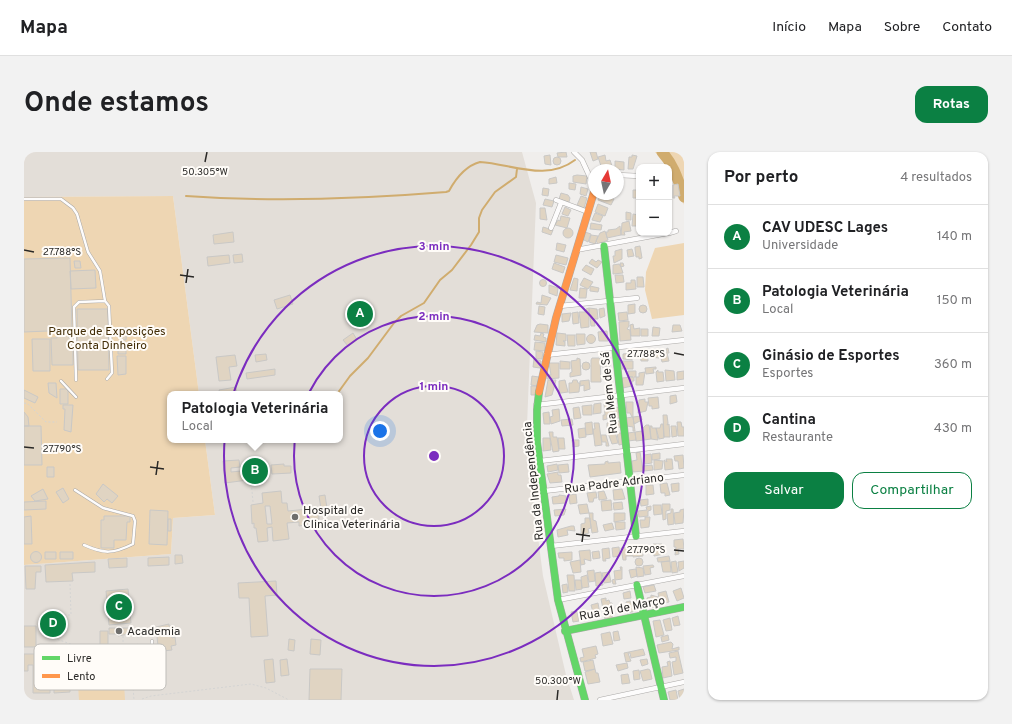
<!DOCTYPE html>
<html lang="pt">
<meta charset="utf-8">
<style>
:root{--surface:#fff;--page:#f2f2f2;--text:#202124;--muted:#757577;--line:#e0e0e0;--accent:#0b8043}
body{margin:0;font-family:Overpass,sans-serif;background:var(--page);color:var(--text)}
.controls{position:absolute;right:12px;top:12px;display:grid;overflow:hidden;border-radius:8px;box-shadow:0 1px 3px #0004}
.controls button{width:36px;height:36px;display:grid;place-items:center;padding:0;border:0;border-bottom:1px solid var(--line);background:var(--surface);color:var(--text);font:20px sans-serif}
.compass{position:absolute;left:564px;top:12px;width:36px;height:36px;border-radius:50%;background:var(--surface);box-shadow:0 1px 3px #0004;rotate:9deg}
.you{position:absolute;left:356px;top:279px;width:14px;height:14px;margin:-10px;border:3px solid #fff;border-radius:50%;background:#1a73e8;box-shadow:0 0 0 6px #1a73e833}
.badge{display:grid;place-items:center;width:26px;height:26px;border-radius:50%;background:var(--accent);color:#fff;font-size:13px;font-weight:700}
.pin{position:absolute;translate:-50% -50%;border:2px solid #fff;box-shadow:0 1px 4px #0006}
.popup{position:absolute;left:143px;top:239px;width:176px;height:52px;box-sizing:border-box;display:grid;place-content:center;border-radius:8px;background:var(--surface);filter:drop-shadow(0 1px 3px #0005);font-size:13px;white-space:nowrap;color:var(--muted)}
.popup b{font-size:15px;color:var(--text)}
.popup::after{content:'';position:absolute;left:50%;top:100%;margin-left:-8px;border:8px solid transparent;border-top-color:var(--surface)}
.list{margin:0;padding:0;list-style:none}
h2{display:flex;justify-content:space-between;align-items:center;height:52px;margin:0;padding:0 16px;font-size:17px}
h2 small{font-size:13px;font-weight:400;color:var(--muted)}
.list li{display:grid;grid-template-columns:26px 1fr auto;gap:12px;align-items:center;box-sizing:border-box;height:64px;padding:0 16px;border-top:1px solid var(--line)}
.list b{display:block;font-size:15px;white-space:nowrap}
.list p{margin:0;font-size:13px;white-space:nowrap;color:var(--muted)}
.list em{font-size:13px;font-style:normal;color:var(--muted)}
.actions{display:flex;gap:8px;padding:12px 16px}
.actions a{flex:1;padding:9px 0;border:1px solid var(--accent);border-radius:12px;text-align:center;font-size:14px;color:var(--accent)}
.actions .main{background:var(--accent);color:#fff}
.map{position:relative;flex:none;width:660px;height:548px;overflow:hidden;border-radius:12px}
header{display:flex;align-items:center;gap:24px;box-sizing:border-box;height:56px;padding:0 20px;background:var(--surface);border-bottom:1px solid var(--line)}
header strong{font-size:19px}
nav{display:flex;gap:22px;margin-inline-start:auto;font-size:14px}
.intro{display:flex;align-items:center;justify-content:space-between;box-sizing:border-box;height:96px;padding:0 24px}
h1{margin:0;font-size:28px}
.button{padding:10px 18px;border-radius:12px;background:var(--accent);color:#fff;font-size:14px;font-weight:700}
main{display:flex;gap:24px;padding:0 24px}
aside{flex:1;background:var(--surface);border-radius:12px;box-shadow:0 1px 3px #0004}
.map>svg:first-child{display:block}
.built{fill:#e3ded8}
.green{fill:#eed6b3}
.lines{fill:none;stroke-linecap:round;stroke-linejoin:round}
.stream{stroke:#d0ac6e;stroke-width:2}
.river{stroke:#d0ac6e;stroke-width:11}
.building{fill:#e0d4c2;stroke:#c9c8c6;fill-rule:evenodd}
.lane-casing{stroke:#acaaa8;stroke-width:3.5}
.street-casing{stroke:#acaaa8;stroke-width:5.5}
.fast-casing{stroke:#acaaa8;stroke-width:8}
.slow-casing{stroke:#acaaa8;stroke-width:8}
.path{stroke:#d4d4d3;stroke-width:1;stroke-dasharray:2 2;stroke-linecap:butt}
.lane{stroke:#fdfcfc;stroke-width:2.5}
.street{stroke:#fdfcfc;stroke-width:4.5}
.fast{stroke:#63d668;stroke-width:7}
.slow{stroke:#ff974d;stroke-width:7}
.ticks{fill:none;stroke:#2a2927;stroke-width:1.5}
.ring{fill:none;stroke:#7b2cbf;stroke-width:2}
.poi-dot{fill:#6f6e6c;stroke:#fffcf8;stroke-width:1.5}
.labels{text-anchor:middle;stroke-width:4;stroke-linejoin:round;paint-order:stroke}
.park-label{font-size:12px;fill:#422d06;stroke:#fffcf8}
.street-label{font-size:12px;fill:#2a2927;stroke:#fffcf8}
.poi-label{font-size:12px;fill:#2a2927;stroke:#fffcf8;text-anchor:start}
.key{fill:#fffcf8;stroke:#bfbdb9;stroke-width:1}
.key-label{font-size:11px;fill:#2a2927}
.ticks-label{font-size:10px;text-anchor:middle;fill:#2a2927;stroke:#fffcf8;stroke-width:4;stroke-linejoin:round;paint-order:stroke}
.centre{fill:#7b2cbf;stroke:#fffcf8;stroke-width:2}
.ring-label{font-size:12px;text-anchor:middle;font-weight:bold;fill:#7b2cbf;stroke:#fffcf8;stroke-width:4;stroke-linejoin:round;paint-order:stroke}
</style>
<header>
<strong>Mapa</strong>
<nav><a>Início</a><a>Mapa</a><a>Sobre</a><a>Contato</a></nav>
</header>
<div class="intro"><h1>Onde estamos</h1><a class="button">Rotas</a></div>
<main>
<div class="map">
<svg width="660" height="548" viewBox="0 0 660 548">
<rect width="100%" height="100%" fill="#f0eeec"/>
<path class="built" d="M0,0h498l14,51 -9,223 3,48 13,102 23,99 8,25h-550v-135l147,-11 2,-36 42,-3 -10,-75h135v-46h-141l-26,-198 -149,1z"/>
<path class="green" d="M631,0h26l3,4v49l-10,-31z
M149,44l26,198h-29v46h35l10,75 -42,3 -2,36 -147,11v-368z
M660,91v72l-32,4 -7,-29 1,-18 9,-24z
M99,514l2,34h-46l-2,-31z"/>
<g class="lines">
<path class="stream" d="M162,44c85,6 175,3 260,-4l3,-1c7,-13 16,-25 31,-29 32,2 66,20 95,-2
M313,242l13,-18 18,-18 26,-35 7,-7 23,-13 16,-23 12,-10 19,-25 8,-13v-14l3,-8 13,-18 21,-15 1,-8"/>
<path class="river" d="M638,0c12,13 16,28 22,45"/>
</g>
<path class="building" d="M542,0l1,5h-9l-1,-4z
M566,0h6l2,7 -5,2z
M526,3l1,10 -6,-1 -1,-8z
M581,3l1,6 4,-1 2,6h-11l-3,-9z
M608,3l5,1 -4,13h-5l1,-12h3z
M529 9a4 4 0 1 1 8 0a4 4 0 1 1-8 0Z
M591,9l9,1v8l-9,-1z
M553,23l10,1 -1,8 -13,-2v-6z
M532,25l1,6 -8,1v-5z
M545,31l7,1 -1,6 -6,-1z
M654,32l2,12h-6l1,2h-2v-13z
M557,35l7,2 -2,7 -6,-2z
M519,36l6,1 -1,7 -6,-1z
M609,38h6v8h-6z
M537,41l7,2 2,3 -1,4 -10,-3z
M580,43l10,4 -3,6 -13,-5 1,-2 4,1z
M557,44l6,2 -3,10 -7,-3z
M521,47l9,2 -2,6 -9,-2z
M574,52l10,4 -3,8 -10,-4z
M541,55l6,3 -3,6 -6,-2z
M516,56h5l2,12 -7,-1z
M602,60l5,1v7h-5z
M571,61l8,3 -3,6 -8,-2z
M609,62l6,1v11h-7z
M537,64l9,2 -3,10 -12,-3 3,-5 2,1z
M605,69l2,10 -7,1 1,3h-4l1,-12z
M567,71l11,2 -1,5 -11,-1z
M596,74l1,9 -14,3 -1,-6h2v-2l8,-1z
M519,75l10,3 -2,5 -9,-3z
M539 81a5 5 0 1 1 10 0a5 5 0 1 1-10 0Z
M581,79l3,9 -10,4 -2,-3 4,-8z
M209,80l1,10 -20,2 -1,-9z
M561,80l6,2 -3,8 -6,-3z
M567,83l7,1 -3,8 -6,-2z
M533,91l9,2 -2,7 -8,-2z
M616,94l2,12 -3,1v-2h-3l-1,-8v-2z
M598,97v10l-8,4 -1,-7h2v-5z
M608,97l2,7 -6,1 -1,-7z
M218,102l1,8 -9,1 -1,-8z
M205,103l1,8 -22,3 -1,-9z
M532,103l12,3 -2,7 -12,-3z
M46,106l2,72 -48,2v-73z
M568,107l4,3 2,-2 4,2 -5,6 -8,-5z
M50,109h6l1,7h-6z
M530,111l11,4 -2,6 -11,-4z
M596,111h3l1,3 -3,1 2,6 -10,1v-9l6,-1 2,3z
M562,113l8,4 -3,6 -9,-5z
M71,118l1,18 -25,1 -1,-18z
M591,123h8l1,7 -8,1z
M613,125h6l1,10h-7z
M550,126l4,1 -1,12 -7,-1z
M560,126l9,4 -5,7 -8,-4z
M515.5 131a3.5 3.5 0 1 1 7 0a3.5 3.5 0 1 1-7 0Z
M607,128h4l1,9 -10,1v-7h5z
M525,133l9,3 -1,8 -8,-3z
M566,134l9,2 -1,4 -8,-1z
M556,136l7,1 -1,9h-7z
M266,143l3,9 -16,5 -3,-9z
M518,143l9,3 -4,7 -11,-1 1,-2 4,1z
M611,152v9l-7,1v-9z
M615 157a4 4 0 1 1 8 0a4 4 0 1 1-8 0Z
M515,154l6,1 -1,8 -6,-1z
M565,156l8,1 1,10h-4l1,7h-4z
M565,156v19l-8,1 -2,-16h7v-3z
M580,156l1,8 -5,2 -1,-9z
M53,157h31l1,61h-31z
M554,160l1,11 -6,1 -1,-11z
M603,160l1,8 -9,1 -1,-8z
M547,161l-2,8 -7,1v-8z
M605,169v5l-2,3 3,1 1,10 -11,1 -1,-19z
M516,172l8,1v8l-14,-1 3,-7z
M609,172l1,5 6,-1v8h-9l-1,-11z
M649,173h7l2,6 -10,1z
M629,175l7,1 -1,8h-7z
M96,176h7l-1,12 -7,-1z
M617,177h7v7h-7z
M45,178v8h4v27h-21l-1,-27h6v-7z
M583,179l1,10h-9l-1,-9z
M329,181l4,7 -9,6 -5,-6z
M517,181l3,1 -1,3 3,1v4l-12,-2 1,-5 5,1z
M533,181l9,1v7h-3l2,1v4l-9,-1z
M552,182h9v10l-8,1z
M562.5 187a4.5 4.5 0 1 1 9 0a4.5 4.5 0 1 1-9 0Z
M543,183h8v11h-7z
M8,187h18v32h-17z
M94,190h8v12h-8z
M511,190l10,1v8l-11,-1z
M644,196l1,5h-2l2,8 -7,1 -2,-8 7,-2 -1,-3z
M634,198l1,8 -8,-1v-6z
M512,199l7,1 -1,7h-6z
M616,200h7l1,9h-7z
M608,201v7l-9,-1v-5z
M242,202l1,6 -11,2 -1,-7z
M211,203l2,11 -8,1 2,13 -12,1 -3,-24z
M577,203h9v11l-8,1z
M93,204h9v18l-8,1z
M553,206l3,1 1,16 -11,2v-4l2,-1 -1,-11 6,-1z
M568,206h7l1,1 1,23h-10v-22z
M510,207l7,2 -1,7 -7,-1z
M536,209l10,1v7h-10z
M598,209h11v8h-11z
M558 214a4 4 0 1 1 8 0a4 4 0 1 1-8 0Z
M525,211h10v15l-12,1v-4h4z
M632,215v2h-3l1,4 -8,1 -1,-6z
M251,217v6l-28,4 -1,-6z
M634,218v2h5l1,9 -7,1 -1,-10z
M641,218l9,1 1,9 -9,1z
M604,219h8v6h-2v4h-2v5l-9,2 -1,-10 11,-1 -5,-1z
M660,219v8l-7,1v-8z
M621,220l-2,13h-7v-8h3v-4z
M508,224l7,1 -2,9 -6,-1z
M524,228h8l-4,15 -7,2z
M541,228l3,12 -7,1h-2v-12z
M549,228h4l1,3h2l-1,9 -10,1v-10h3z
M565,228l1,9 -6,2v-6l-4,1v-5z
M24,231h8l1,15 -8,-5z
M507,234h6l-1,9h-5z
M212,235l1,7h-17l-1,-4z
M36,237h8v15h-8z
M0,238l14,7 -3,6 -11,-5z
M652,243l1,7 -7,2v-8z
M634,245l1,11 -7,1v-3h-3l-1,-8z
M621,247v3h3l-2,9 -8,2 1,-13z
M602,250h7v15h-1l-2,-4h-3z
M577,251v10l-8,1 1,-10z
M580,252h6l1,5 2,-1 1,6 -7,1v4l-4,1v-5h2z
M39,253h10l-2,27 -7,-2 1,-21h-2z
M568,253v10h-9l-1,-9z
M555,255l2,11 -7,1 -1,-11z
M595,255l2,11h-6l-1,-10z
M535,257l1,12 -9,3 -1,-7 3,-1 -1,-6z
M0,260l4,5 1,9h-5z
M525,260l1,12h-6l-1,-11z
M639,263h4l1,8 -1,2 2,-1 1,13h-6z
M617,264l1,4 -8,4 -1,-7z
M609,265l2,14h-2v-4l-6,-1 -1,-8z
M548,267l1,6 -11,1 -1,-6z
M595,269l3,6 -15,1v-5z
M568,270l1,12 -7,1 -1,-12z
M653,270h4l1,5h2v9h-6z
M570,271h5l3,22 -7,1 -2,-17h2z
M637,272h2l1,14 -5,1 -3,-11h4z
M622,273h3l2,14 -7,1 -1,-12z
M0,274h17l1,39h-18z
M626,274h2v2h4l2,12 -7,-1z
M647,274h5l1,10 -5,1z
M561,276l1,9 -7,1 -1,-9z
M591,279l3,12 -6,1 -4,-11z
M618,279l2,9 -8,1 -1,-9z
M525,280h4v5h4l2,14 -6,1z
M611,280l1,8 -8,1v-8z
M593,281h5l1,11 -4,1z
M577,283h5l3,11h-3v-4h-4z
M519,286h7l1,12 -8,1z
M534,286h6l1,11h-6z
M548,288h7v6l-6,1z
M616,300l3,19 -10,1 -1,-11 5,-1 -1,-7z
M636,301v6l-8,1v-6z
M627,302l1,9 -7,1 -1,-9z
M659,303l1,13 -5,1 -1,-8h-3l-1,-5z
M642,307h6l1,10 -8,1 -1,-10 3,2z
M215,308l1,7 -9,1v4l31,-3 1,9 -38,5 -2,-22z
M630,308l9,1 -1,8 -8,1z
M584,309v2l12,-1 1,11 -31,4 -2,-12 17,-1v-2z
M260,312v2h7v7l-19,1 -1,-9z
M533,312l1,6 -10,2 -1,-6z
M544,312l1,8 -10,1 -1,-8z
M628,313l1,5 -9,1 -1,-5z
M23,315h7v10h-7z
M534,320v3h3l1,7 -12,1 -3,-9z
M643,331l3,12 -5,1v-3h-4l-1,-9z
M655,331v8l-7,1 -1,-8z
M79,332l15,12 -6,7 -5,-4 -3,3 -8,-8z
M622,333h7l1,9 -8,1z
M39,336l6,11 -6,4 -7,-11z
M19,337l5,10 -13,2 -4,-5z
M598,337l3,10 -11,1 -1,-10z
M257,339l1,12h5l1,8 30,-3 1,11 -8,1 1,4 -13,2v-4l-12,1 2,16 -16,2 -1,-14 -5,1 1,13 -10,1 -2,-14h-2v-5l-2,1 -1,-19 12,-2 -1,-10zM241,354h5l2,18h-5z
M580,339l3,8 -8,1 -1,-8z
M572,340l1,6h-3l-1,4h-4l-2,-9z
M552,342l1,9 -7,1 -1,-9z
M301,343l2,13 -6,1 -2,-13z
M535,343l7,1v7l-13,1 -1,-7 7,-1z
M624,347v6l-7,1 -1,-6z
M587,348l1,10 -10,1 -1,-10z
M22,349v8l-22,1v-8z
M598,350l1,7 -9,1 -1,-7z
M563,352l2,9 -9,1 -2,-9z
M638,352h8v6l-4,1v8l-3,1z
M629,353h8l1,9 -8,1z
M627,354v4l-3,1v5l-9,1 -1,-6 9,-1 -1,-3z
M542,357l-2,6 -9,1 -1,-6z
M647,357h2l1,15 -6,1 -1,-11 4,-1z
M660,357l-1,14 -8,1 -1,-11 6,-1v-2z
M126,358l18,1 -1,34 -18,-1z
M565,361h4v7l3,1 2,11 -6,1z
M590,361h11v7l-11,2z
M7,364l1,28h-8v-27z
M80,364h26v6h-3l-1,18h-12v8h-13v-28h3z
M621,365h5l-1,10 -8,1 -1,-8h5z
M561,366h5l1,10 -3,1 1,4 -8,2v-11l4,-1z
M144,367h3v12h-3z
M591,370h10v7l-9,1z
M588,371l2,6 -9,2 -2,-6z
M547,374h3l1,5 -8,-1 1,5 -10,2 -1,-7z
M659,387l1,10h-6l1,5 -4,1 1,-8h-2v-7z
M629,392h9l2,10 -10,2z
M618,393l1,11 -10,1 -1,-4h3l-1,-7z
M595,395l1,9 -7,1 -1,-9z
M607,395l1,9h-6v4h-3l-2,-12z
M585,396l1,10 -5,1 1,2h-3l-1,-12z
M566,398l1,11 -7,-2 1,5 -4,1 -2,-14z
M575,399l1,7 -7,1 -1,-7z
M6.5 405a5.5 5.5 0 1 1 11 0a5.5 5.5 0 1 1-11 0Z
M21,400h11v7h-11z
M36,400h13v7h-13z
M548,400v8l-8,1v-3h-5l-1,-5z
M151,403h7l1,8 -8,1z
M645,404l1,5 -12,1 -1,-4z
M145,405v8l-21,1v-8z
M103,406v9l-18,1 -1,-9z
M611 410a4 4 0 1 1 8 0a4 4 0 1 1-8 0Z
M556,408l1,12 -8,1 -3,-11z
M646,409l1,11h-8l-2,-10z
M652,409l2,11 -6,1 -1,-11z
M660,409v7l-5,3 -1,-9z
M71,410v10l-23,1 1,8 -27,1 -1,-17z
M629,413l1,2 -4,1 1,6 -6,1 -2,-9z
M1,414h16v6h-5l-1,17h-9z
M596,415h2v12l-7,1 1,4h-3l-1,-4 3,-1 -1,-8 7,-1z
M612,415l7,1 1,8 -7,1z
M612,417l1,7 -6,2 -2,-8z
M570,418l1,11 -6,1 -2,-11z
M577,420l2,13 -7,1 -1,-13z
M585,420l2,10 -7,1 -2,-10z
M543,423h7l1,16h-6z
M563,423l2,12 -7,1 -1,-11z
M551,428h6l1,9 -6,1z
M252,429l1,14 -12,1 3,40 -17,1 -2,-39h-10l-1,-15z
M543,432l1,8 -5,1 -1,-8z
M630,433l2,6 -11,2 -2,-6z
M657,436l3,10 -7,3 -4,-10z
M104,437l3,34 -22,2 -3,-34z
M606,439l1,7 -7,1 -1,-6z
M642,439l3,11 -9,2 -2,-11z
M627,443l7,2 2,9 -11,2 -2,-10 4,-1z
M582,446v3l3,-1 1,3h2l2,11 -2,1v3l-7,1 -4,-20z
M606,449l3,5h2l1,5 -9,2 -1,-11z
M574,451l2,11 -6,2 -3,-11z
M553,459l2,10 -6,1 -2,-10z
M566,460l1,6 -10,2 -2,-6z
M19,462l21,1v18h-21z
M654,464l2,9 -6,1 -2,-8z
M646,466l2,12 -6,1 -3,-11z
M636,468l4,15 -8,2 -3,-16z
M145,472v2h5v4h-3l1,8 3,-1 1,8 -5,1 1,4 -9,1v-5h-5l-2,-19z
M0,474h12v21h-12z
M85,476h20v6l-11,2v-2h-9z
M76,479h8v15h-8z
M594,479l2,9 -6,1 -1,-9z
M586,480l3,12 -10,2 -2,-12z
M644,483l1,5 -7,2 -1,-5z
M265,487l6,1 -1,11 -6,-1z
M287,487l10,1 -1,15 -10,-1z
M647,490l2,2 -1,5 7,-2v3l-20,3 -2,-8z
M572,494l2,8 -3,1 1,3 -15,4 -1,-4 4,-1 -2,-8z
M619,497l2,6 -14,3 -1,-5h-2l3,8 -5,1 -2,-9z
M654,499l5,22 -9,2 -2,-13 4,-1v-4l-6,1 -1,-5z
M0,502h46v38l-16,1v-28h-4v28h-17v-28h-5v6h-4z
M249,507l2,23 -9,1 -2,-23z
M263,507l2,16 -8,1 -1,-16z
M623,507l1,5 -6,2 -2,-6z
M569,508l2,9 -10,2 -2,-9z
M646,509l2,15 -9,2 -1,-11 6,-1 -1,-4z
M603,511l1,5 -10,3 -2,-6z
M286,517h32l-1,31h-32z
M571,517l1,4h2l2,9 -12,2 -3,-12z
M624,517l2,1 2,9 -9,2 -3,-10z
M615,518l1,9 -6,1 -1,-9z
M604,522l2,9 -8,1 -1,-9z
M660,537v11h-4l-2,-9z
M652,538l2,10h-8l-2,-8z"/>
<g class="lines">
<g class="lane-casing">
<path id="lane" d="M0,47h37l12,9 4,6 11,38 12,19 5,30
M52,228l-2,-73 5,-5 26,-1 4,5 3,67 -5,6
M37,229l15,16
M51,338l28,18 30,8 2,5 -2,23c-20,10 -29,10 -49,1
M115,506l12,-3 1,-14"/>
</g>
<g class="street-casing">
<path id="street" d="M550,0l8,8 12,26
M594,23l21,1
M532,48l32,12
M527,76l10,-25
M645,81l7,-2
M552,98l92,-17
M536,154l77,-8
M522,203l138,-15
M512,253l148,-17
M516,309l144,-17
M520,339l140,-16
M527,394l133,-15
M534,448l126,-24
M576,548l84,-18"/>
</g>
<g class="fast-casing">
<path id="fast" d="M580,94l32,290
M515,240l-2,18v32l21,158 27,100
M613,433l27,115
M541,479l119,-24"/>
</g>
<g class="slow-casing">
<path id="slow" d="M515,240l17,-74 38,-126"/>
</g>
<path class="path" d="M0,251l4,1 18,18h11
M227,328l2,22
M40,463h7l-1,-31
M99,484v13
M26,485l39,13
M113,485l20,-1
M103,498l4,7 3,43
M46,502c7,0 14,-3 21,-4 19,-1 30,3 47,-6
M118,547l9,-3 100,-12 15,4 23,12"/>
<use href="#lane" class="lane"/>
<use href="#street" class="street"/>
<use href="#fast" class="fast"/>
<use href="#slow" class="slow"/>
</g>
<path class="ticks" d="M181,10l2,-10M0,98l10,2M156,123l14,2M162,131l2,-14M650,201l10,2M0,295l10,1M126,315l14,2M132,323l2,-14M552,382l14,2M558,390l2,-14M650,398l10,1M533,548l1,-10"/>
<g class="ring">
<circle cx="410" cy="304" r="70"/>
<circle cx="410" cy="304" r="140"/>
<circle cx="410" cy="304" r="210"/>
</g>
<g class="poi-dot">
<circle cx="271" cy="365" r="4"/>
<circle cx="95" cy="479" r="4"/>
</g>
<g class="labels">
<g class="park-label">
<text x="83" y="183">Parque de Exposições<tspan x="83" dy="14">Conta Dinheiro</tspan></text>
</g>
<g class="street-label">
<text transform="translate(585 241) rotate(-96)" y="4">Rua Mem de Sá</text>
<text transform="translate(509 329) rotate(-96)" y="4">Rua da Independência</text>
<text transform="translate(590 331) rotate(-7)" y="4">Rua Padre Adriano</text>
<text transform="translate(598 456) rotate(-11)" y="4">Rua 31 de Março</text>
</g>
<g class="poi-label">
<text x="279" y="362">Hospital de<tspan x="279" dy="14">Clinica Veterinária</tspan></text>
<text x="103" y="483">Academia</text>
</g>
</g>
<rect x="10" y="492" width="132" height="46" rx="6" class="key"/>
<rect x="18" y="504" width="18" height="4" fill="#63d668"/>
<rect x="18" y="522" width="18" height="4" fill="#ff974d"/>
<g class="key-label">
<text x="43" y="510">Livre</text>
<text x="43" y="528">Lento</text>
</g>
<g class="ticks-label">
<text x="181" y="23">50.305°W</text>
<text x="38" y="103">27.788°S</text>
<text x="622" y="205">27.788°S</text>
<text x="38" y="300">27.790°S</text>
<text x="622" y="401">27.790°S</text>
<text x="534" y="532">50.300°W</text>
</g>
<circle cx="410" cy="304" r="6" class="centre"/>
<g class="ring-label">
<text x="410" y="98">3 min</text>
<text x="410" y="168">2 min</text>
<text x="410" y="238">1 min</text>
</g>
</svg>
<div class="controls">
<button>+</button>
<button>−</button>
</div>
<svg class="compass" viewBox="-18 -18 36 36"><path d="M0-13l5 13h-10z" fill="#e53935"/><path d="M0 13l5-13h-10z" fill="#757577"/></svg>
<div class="you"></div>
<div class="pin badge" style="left:336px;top:162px">A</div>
<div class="pin badge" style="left:231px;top:319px">B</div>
<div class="popup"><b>Patologia Veterinária</b>Local</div>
<div class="pin badge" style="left:95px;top:455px">C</div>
<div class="pin badge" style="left:29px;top:472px">D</div>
</div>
<aside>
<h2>Por perto<small>4 resultados</small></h2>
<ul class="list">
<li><span class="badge">A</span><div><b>CAV UDESC Lages</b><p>Universidade</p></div><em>140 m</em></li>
<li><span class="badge">B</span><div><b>Patologia Veterinária</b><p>Local</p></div><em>150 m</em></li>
<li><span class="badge">C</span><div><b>Ginásio de Esportes</b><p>Esportes</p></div><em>360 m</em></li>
<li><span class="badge">D</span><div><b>Cantina</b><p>Restaurante</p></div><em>430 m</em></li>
</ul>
<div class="actions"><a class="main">Salvar</a><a>Compartilhar</a></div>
</aside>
</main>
